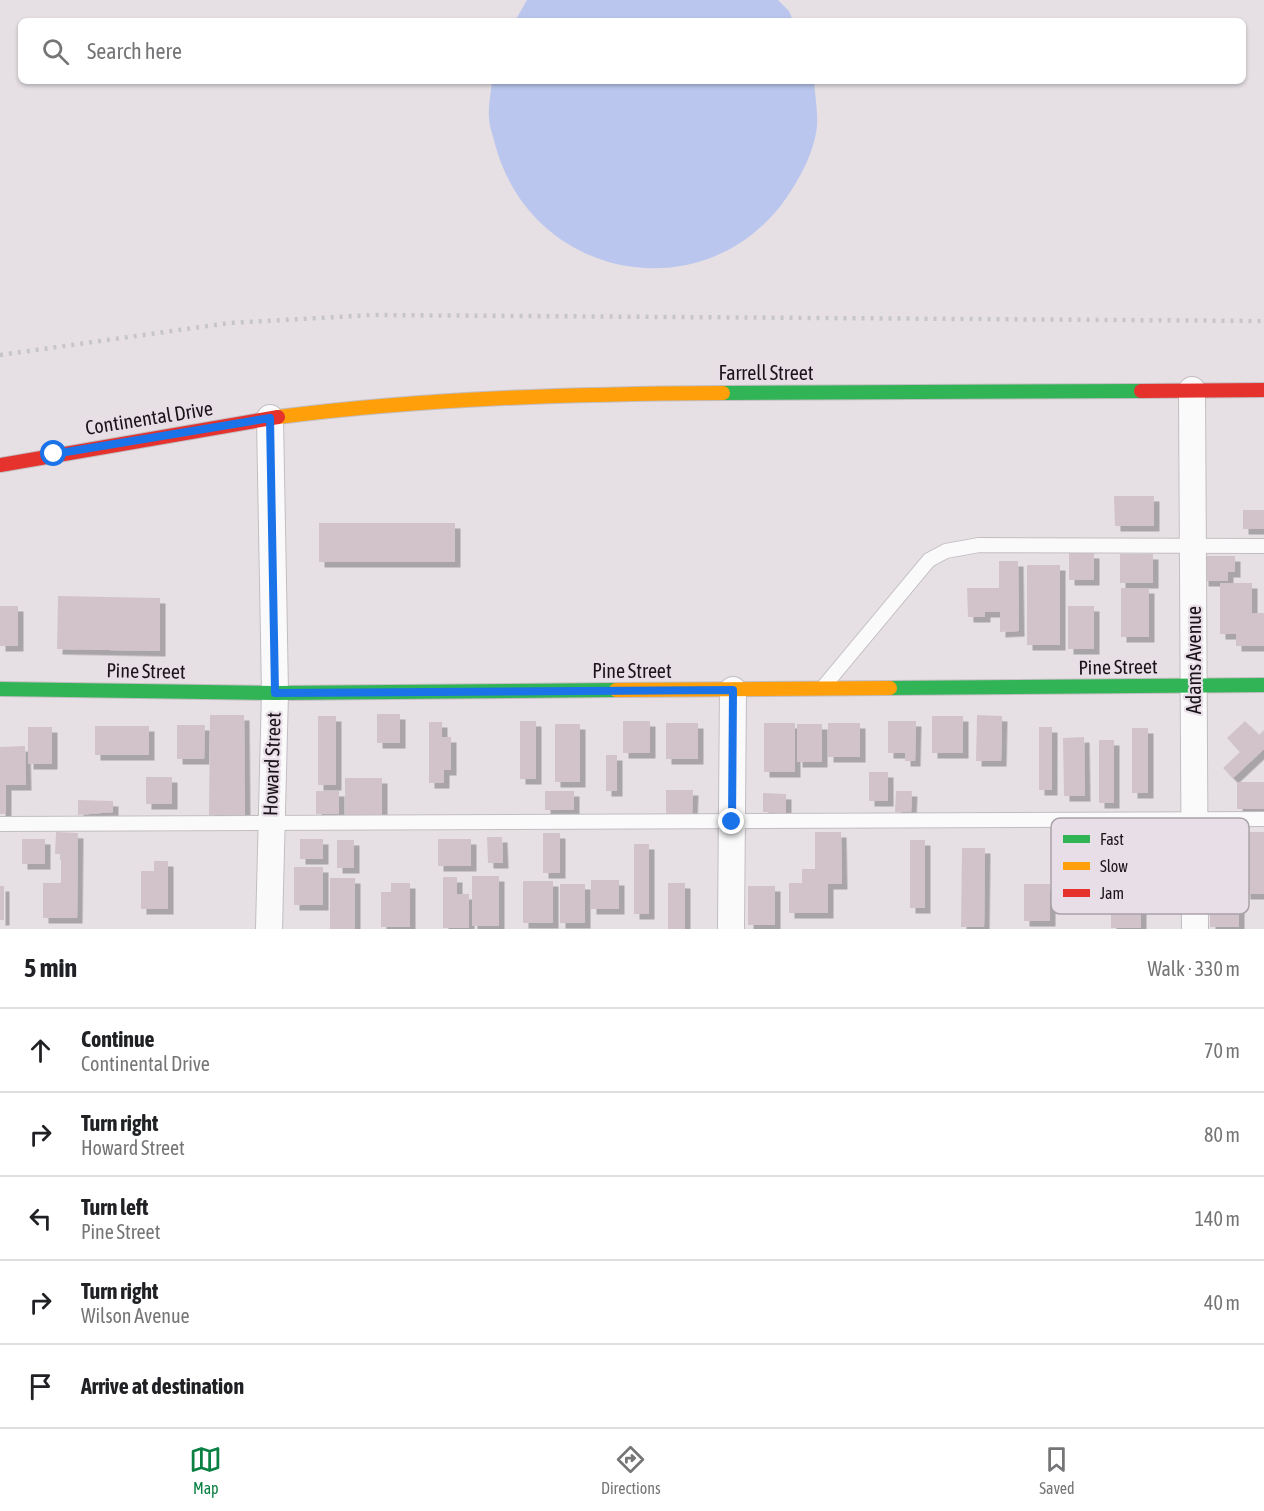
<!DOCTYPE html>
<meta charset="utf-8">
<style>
:root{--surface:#fff;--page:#f6f6f6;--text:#202124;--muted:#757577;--line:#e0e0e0;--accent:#0b8043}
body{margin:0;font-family:"Asap Condensed",sans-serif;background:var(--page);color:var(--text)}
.stop{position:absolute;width:18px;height:18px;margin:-14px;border:4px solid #1a73e8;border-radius:50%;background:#fff}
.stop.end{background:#1a73e8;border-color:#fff;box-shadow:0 2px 6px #0008}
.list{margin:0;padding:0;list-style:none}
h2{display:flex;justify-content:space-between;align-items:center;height:78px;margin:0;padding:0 24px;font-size:26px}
h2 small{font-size:20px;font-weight:400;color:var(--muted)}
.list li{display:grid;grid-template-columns:39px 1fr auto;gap:18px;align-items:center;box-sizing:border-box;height:84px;padding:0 24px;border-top:2px solid var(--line)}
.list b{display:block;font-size:22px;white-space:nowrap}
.list p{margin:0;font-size:20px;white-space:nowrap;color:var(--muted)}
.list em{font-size:20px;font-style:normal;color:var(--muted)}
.icon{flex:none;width:33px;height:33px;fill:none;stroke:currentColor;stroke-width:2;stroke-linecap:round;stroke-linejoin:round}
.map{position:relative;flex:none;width:1264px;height:929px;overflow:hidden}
.search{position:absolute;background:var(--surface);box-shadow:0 2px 4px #0004;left:18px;right:18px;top:18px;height:66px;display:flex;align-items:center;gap:15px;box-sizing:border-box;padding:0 21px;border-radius:9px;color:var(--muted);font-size:22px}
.sheet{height:498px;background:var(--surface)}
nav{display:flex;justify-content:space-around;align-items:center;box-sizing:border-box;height:84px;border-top:2px solid var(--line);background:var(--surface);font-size:16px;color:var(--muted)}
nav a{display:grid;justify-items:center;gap:3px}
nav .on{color:var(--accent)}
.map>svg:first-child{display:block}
.water{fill:#bac6ed}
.building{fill:#d2c3ca;filter:url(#shadow)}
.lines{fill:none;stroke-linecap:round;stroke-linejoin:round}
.lane-casing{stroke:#c2bdc1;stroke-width:16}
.street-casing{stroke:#c2bdc1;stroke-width:28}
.fast-casing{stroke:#c2bdc1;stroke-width:16}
.slow-casing{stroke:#c2bdc1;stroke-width:16}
.jam-casing{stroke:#c2bdc1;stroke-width:16}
.lane{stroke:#fbfafb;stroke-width:14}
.street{stroke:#fbfafb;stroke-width:26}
.fast{stroke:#30b455;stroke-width:14}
.slow{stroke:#ff9f0a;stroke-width:14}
.jam{stroke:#e5322d;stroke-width:14}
.rail{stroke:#c7c6c7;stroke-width:4.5;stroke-dasharray:3 6;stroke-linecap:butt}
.route{stroke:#1a73e8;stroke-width:8}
.labels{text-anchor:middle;stroke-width:4.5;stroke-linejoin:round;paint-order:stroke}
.street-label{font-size:20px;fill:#181417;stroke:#e8dee7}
.key{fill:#e8dee7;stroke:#aaa1a9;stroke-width:1.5}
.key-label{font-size:16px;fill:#181417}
</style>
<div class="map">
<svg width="1264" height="929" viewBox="0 0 1264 929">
<defs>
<filter id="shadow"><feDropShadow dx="5.5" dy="5.5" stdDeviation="0" flood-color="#0004"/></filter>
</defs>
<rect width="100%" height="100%" fill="#e6e0e5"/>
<path class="water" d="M527,0h251l11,11 4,10h-278z
M492,81h322c1,14 4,31 3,45 -3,28 -19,56 -35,78 -84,109 -252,73 -287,-60 -2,-9 -6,-18 -6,-27 -1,-11 2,-25 3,-36z"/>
<path class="building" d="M1114,496h40v30h-39z
M1243,510h21v19h-21z
M319,523h136v39h-136z
M1069,553h25v27h-25z
M1120,554h33v29h-33z
M1203,556h32v16h-7v9h-25z
M999,561h19l1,70 -19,1v-20h-15v5h-17l-1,-29h32z
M1027,565h33v80h-33z
M1220,583h32v30h12v33h-28v-12h-16z
M1121,588h28v49h-28z
M58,596l102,2v53l-103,-2z
M0,606h18v40h-18z
M1068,606h26v43h-26z
M377,714h23v29h-23z
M210,715h34l1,100h-36z
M977,715l25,1 -1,45h-25z
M318,716h18v69h-18z
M932,716h31v37h-31z
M520,721h16v58h-16z
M623,721h27v32h-27z
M888,721h28l-1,40h-10v-8h-17z
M1245,721l14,14 5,-5v19l-31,29 -10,-10 17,-16 -13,-14z
M429,722h13v15h9v33h-7v13h-15z
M666,723h32v36h-32z
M764,723h31v49h-31z
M828,723h32v34h-32z
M555,724h25v58h-25z
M797,724h25v38h-25z
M177,725h28l-1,34h-27z
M95,726h54v29h-54z
M28,727h24v37h-24z
M1039,727h13v63h-13z
M1132,728h16v65h-16z
M1084,737l1,59h-21l-1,-58z
M1099,740h15v63h-15z
M25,746l1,39h-20v29h-6v-67z
M606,755h11v36h-11z
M869,772h19v29h-19z
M146,777h26v27h-26z
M345,778h37v39h-37z
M1237,782h27v27h-27z
M666,790h27l-1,24h-26z
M316,791h23v23h-23z
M545,791h29v19h-29z
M896,791h16l-1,21h-16z
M763,793l23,1v19l-23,-1z
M78,800l35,1v11l-35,3z
M56,832l22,1 -1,85h-34v-35h18v-29h-6z
M815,832h26l1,52h-14v29h-39v-30h13v-14h13z
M1244,832h20v62h-19z
M543,833h17v40h-17z
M487,837h15l1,26h-15z
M22,839h23v25h-23z
M300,839h23v20h-23z
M438,839h33v27h-33z
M337,840h17v28h-17z
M910,840h15v68h-15z
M634,844h15v70h-15z
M962,848h23l-1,79h-23z
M154,861h14v48h-27v-38h13z
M294,867h29v38h-29z
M472,876h27v50h-27z
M443,877h14v17h12v34h-26z
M330,878h25v51h-25z
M591,880h28v29h-28z
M523,881h30v42h-30z
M391,883h19v44h-29v-35h10z
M668,883h17v46h-17z
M560,884h25v39h-25z
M1024,884h26v37h-26z
M1111,884h30v44h-30z
M1203,884h36v43h-29v-30h-7z
M0,886h4v34h-4z
M748,886h27v39h-27z"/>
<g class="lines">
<g class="lane-casing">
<path id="lane" d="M825,685l104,-125 17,-9 33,-6 285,1
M0,824l1264,-5"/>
</g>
<g class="street-casing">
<path id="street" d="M1192,390l3,539
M269,929l6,-236 -5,-275
M731,929l2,-239"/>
</g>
<g class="fast-casing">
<path id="fast" d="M723,393l418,-2
M890,688l374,-3
M0,689l275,4 341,-3"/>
</g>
<g class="slow-casing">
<path id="slow" d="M278,417c149,-19 294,-23 445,-24
M616,690l274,-2"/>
</g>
<g class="jam-casing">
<path id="jam" d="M1141,391l123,-1
M0,465l278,-48"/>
</g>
<use href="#lane" class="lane"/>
<use href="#street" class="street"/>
<use href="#fast" class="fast"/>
<use href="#slow" class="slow"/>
<use href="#jam" class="jam"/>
<path class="rail" d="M0,355l229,-32 144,-8 891,6"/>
</g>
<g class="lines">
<path class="route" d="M54,454l216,-36 5,275 458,-3 -1,132"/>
</g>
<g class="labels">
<g class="street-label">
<text x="766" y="380">Farrell Street</text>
<text transform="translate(149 418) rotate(-9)" y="7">Continental Drive</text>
<text transform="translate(1194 660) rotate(-90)" y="7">Adams Avenue</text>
<text transform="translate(1118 667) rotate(-1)" y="7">Pine Street</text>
<text transform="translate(146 671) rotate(1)" y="7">Pine Street</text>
<text x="632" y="678">Pine Street</text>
<text transform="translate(272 764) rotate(-88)" y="7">Howard Street</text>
</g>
</g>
<rect x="1051" y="818" width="198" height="96" rx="9" class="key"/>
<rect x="1063" y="835" width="27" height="8" fill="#30b455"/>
<rect x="1063" y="862" width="27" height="8" fill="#ff9f0a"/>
<rect x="1063" y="889" width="27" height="8" fill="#e5322d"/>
<g class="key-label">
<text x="1100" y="845">Fast</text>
<text x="1100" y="872">Slow</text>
<text x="1100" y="899">Jam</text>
</g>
</svg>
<div class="stop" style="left:54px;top:454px"></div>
<div class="stop end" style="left:732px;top:822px"></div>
<div class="search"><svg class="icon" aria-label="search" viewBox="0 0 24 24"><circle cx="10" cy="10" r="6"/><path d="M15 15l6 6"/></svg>Search here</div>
</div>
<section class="sheet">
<h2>5 min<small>Walk · 330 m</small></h2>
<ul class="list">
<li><svg class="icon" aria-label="ahead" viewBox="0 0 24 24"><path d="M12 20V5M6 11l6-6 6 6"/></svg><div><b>Continue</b><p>Continental Drive</p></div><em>70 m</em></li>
<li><svg class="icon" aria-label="right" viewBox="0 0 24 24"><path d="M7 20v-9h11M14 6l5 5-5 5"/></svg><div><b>Turn right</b><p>Howard Street</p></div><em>80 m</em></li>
<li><svg class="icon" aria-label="left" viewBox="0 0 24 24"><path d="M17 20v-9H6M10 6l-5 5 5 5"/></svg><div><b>Turn left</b><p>Pine Street</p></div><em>140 m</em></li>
<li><svg class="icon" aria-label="right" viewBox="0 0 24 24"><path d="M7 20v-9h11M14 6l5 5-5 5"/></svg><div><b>Turn right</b><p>Wilson Avenue</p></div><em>40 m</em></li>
<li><svg class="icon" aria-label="arrive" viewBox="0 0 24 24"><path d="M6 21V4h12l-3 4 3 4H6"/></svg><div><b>Arrive at destination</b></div></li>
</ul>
</section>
<nav>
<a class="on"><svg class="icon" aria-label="map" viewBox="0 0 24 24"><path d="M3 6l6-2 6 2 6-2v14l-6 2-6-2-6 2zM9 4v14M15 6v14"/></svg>Map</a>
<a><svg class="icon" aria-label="directions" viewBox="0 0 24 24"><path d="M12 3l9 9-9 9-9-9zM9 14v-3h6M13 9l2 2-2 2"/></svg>Directions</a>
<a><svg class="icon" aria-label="saved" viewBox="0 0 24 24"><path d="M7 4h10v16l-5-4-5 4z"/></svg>Saved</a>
</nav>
